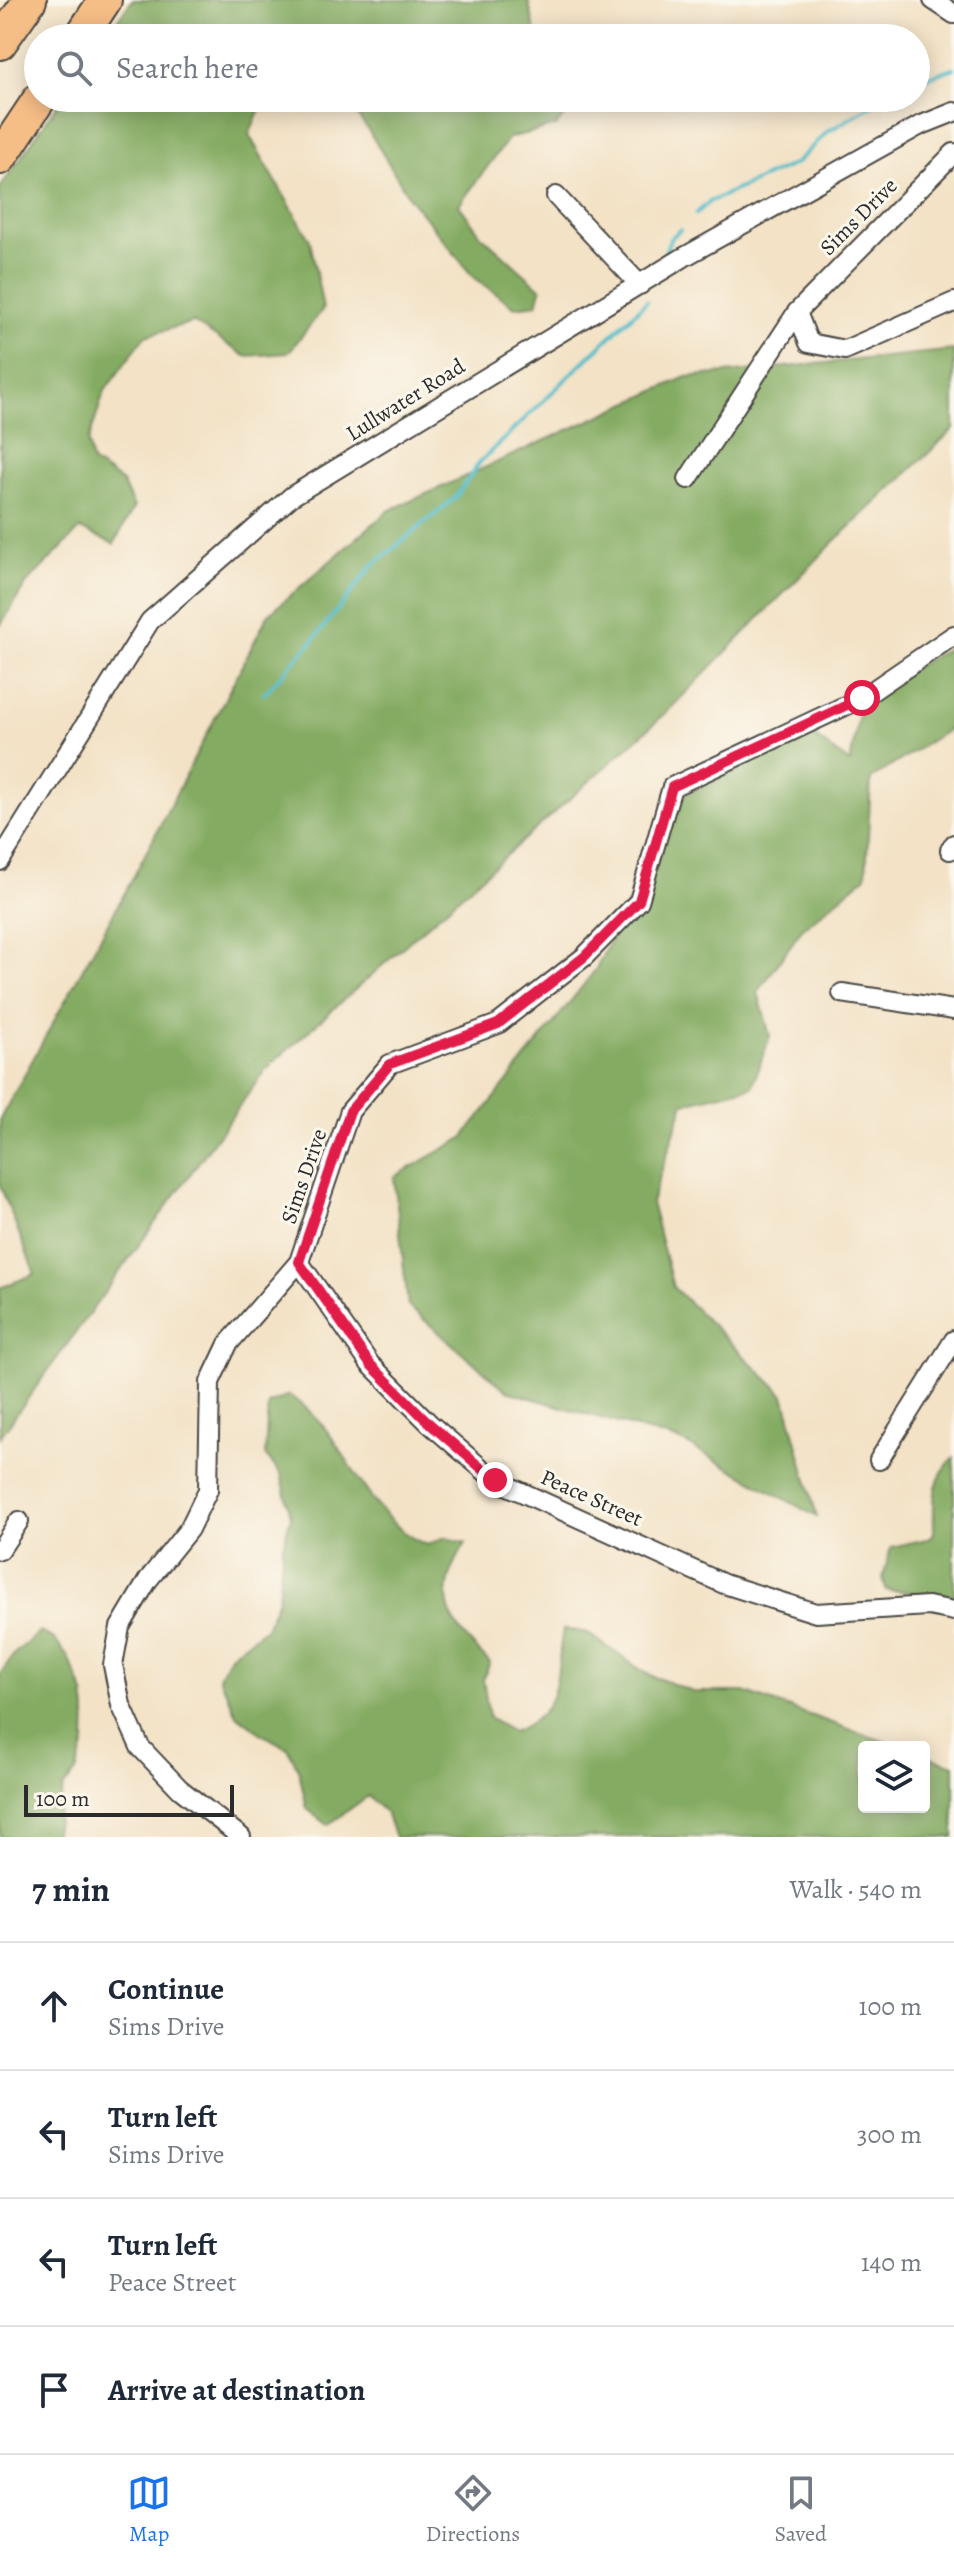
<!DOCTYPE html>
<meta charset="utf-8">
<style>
:root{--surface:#fff;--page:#f2f2f3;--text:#1f2937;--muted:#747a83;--line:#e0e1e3;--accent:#1a73e8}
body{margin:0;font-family:Alegreya,serif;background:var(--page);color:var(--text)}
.controls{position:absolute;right:24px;bottom:24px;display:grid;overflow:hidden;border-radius:8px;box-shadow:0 4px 20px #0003}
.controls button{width:72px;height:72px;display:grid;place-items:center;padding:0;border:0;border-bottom:2px solid var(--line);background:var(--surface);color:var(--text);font:40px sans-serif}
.scale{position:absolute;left:24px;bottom:20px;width:210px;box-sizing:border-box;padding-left:8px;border:4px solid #2b2b2b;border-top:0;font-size:22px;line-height:28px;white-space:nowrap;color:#2b2b2b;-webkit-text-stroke:6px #fbf7ec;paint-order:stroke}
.stop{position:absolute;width:24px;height:24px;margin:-18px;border:6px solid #e11d48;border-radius:50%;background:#fff}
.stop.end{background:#e11d48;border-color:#fff;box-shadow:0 2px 8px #0008}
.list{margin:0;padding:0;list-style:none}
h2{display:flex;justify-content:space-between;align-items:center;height:104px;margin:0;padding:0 32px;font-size:34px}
h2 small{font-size:26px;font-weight:400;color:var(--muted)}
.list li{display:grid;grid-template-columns:52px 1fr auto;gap:24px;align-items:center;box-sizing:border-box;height:128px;padding:0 32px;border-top:2px solid var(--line)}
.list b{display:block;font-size:30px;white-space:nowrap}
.list p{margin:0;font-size:26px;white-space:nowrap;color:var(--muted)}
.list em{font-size:26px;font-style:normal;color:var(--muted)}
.icon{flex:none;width:44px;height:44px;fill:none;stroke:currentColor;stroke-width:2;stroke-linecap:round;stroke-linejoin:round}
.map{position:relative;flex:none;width:954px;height:1837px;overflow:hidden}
.search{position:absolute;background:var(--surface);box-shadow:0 4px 20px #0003;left:24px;right:24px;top:24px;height:88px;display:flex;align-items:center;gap:20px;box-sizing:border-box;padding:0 28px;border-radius:44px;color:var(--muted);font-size:30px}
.sheet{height:616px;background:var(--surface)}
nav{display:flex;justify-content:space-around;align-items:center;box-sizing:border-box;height:112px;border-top:2px solid var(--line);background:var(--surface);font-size:22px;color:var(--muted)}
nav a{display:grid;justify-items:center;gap:4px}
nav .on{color:var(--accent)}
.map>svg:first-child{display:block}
.forest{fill:#84ab62;stroke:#586b46;stroke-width:2}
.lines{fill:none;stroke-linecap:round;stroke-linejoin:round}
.stream{stroke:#4fbcc9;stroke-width:4}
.street-casing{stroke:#494642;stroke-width:22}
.highway-casing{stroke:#494642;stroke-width:36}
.street{stroke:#fff;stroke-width:18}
.highway{stroke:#f6be87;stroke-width:32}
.route{stroke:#e11d48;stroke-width:10}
.labels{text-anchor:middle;stroke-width:6;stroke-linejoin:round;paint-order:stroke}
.street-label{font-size:22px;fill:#2b2b2b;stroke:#fbf7ec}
</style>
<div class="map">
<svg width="954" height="1837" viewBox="0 0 954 1837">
<rect width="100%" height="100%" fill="#fbf7ec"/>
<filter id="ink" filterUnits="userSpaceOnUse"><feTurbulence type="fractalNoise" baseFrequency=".0125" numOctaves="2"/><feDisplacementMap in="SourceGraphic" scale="16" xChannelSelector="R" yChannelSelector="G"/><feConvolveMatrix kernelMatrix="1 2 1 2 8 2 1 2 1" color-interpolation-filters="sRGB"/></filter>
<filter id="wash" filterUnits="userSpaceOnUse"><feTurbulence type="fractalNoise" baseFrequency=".006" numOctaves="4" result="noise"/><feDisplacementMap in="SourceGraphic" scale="32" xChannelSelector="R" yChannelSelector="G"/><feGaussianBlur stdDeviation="1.8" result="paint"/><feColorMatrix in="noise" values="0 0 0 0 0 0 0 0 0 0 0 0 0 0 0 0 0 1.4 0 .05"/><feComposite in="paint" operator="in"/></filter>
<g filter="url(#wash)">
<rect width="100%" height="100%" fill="#f3e2c6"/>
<path class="forest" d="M132,0h396l9,38h-433z
M62,98h203l-16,37 61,105 13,69 -35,44 -43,3 -52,-34 -48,14 -41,56 -16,51 4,19 30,20 12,25 -20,37 -34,-15 -54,55 -26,42v-438z
M343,98h223l5,10 -15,18 -47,12 -50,67 22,30 60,54 -4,15 -22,3 -41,-29 -65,-81 -42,-69z
M954,350v79l-121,114 -167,170 -399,355 -267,369v-149l35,-14 -35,-89v-66l134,-243 134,-261 120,-104 298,-134z
M954,645v81l-83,53 -5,97 -64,53 -44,63 12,44 -18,51 -68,16 -33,100 22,84 111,108 33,122 -136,-76 -174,-50 -99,-85 -14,-129 69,-39 133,-169 85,-172 129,-64 40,30 12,-65z
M289,1395c60,37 71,123 138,150l18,-8 21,6c-34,56 -20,77 24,120l-7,16 6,39 24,14c52,-22 41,-55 50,-103l24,4 60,41 46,18h51l156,55h-36v60h60v-52l30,10v72h-559l-9,-24 -18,-17 -40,29 -21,-16 -8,-38 -11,-23 -25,-13 -26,-20 -18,-38 11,-22 36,-27 12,-29 5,-53 8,-30 -10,-42 -16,-19 3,-51z
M954,1458v138l-68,-6 -3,-12 8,-31 36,-8 7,-6c0,-29 -4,-54 20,-75z
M40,1632l14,7 14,18 16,36 2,17 -1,34 -9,28 -13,16 -9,49h-54v-163l15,-21z"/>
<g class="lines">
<path class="stream" d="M916,81l38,-13
M696,214l13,-12 87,-39 31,-31 57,-34
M663,258l7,-19 10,-9
M264,694l47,-51 62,-78 82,-67 25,-36 167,-161"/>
</g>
</g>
<g filter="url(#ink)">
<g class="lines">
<g class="street-casing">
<path id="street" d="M933,0l21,14
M556,196l84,89
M797,312l12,31 36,7 109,-48
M688,479l109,-167 157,-159
M950,850l4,-6
M0,861l150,-240 142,-125 392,-239 235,-131 35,-14
M842,993l112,17
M299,1262l71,102 60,60 65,56 229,104 92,29 112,-7 26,5
M879,1460l75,-120
M0,1550l19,-29
M241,1837l-61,-48 -40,-42 -19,-42 -8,-40 7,-38 28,-47 41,-51 19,-39 2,-108 18,-38 71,-82 51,-151 40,-47 108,-40 86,-67 55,-56 33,-114 190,-89 92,-63"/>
</g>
<g class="highway-casing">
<path id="highway" d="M80,38l25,-38
M0,43l30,-43
M0,158l40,-60"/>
</g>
<use href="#street" class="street"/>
<use href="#highway" class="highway"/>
</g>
</g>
<g class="lines" filter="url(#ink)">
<path class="route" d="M495,1480l-65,-56 -60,-60 -71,-102 51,-151 40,-47 108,-40 86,-67 55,-56 33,-114 190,-89"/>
</g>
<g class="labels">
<g class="street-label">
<text transform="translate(858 216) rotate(-45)" y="8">Sims Drive</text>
<text transform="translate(405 399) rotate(-32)" y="8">Lullwater Road</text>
<text transform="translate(303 1176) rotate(-71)" y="8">Sims Drive</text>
<text transform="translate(592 1497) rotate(24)" y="8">Peace Street</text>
</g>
</g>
</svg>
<div class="controls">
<button><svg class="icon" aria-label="layers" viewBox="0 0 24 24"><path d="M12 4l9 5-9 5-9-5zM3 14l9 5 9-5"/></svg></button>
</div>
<div class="scale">100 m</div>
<div class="stop" style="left:862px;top:698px"></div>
<div class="stop end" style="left:495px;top:1480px"></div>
<div class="search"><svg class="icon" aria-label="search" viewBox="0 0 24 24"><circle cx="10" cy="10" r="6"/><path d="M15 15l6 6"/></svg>Search here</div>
</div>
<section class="sheet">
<h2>7 min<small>Walk · 540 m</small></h2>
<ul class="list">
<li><svg class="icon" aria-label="ahead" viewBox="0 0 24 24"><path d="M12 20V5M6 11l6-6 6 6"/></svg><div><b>Continue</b><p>Sims Drive</p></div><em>100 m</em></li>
<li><svg class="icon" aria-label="left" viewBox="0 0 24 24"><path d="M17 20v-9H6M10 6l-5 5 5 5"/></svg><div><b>Turn left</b><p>Sims Drive</p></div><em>300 m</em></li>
<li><svg class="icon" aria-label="left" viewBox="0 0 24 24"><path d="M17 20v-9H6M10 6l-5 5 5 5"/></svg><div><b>Turn left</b><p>Peace Street</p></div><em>140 m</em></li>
<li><svg class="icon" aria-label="arrive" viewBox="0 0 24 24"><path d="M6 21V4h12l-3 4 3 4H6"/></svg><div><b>Arrive at destination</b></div></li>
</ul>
</section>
<nav>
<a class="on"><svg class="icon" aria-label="map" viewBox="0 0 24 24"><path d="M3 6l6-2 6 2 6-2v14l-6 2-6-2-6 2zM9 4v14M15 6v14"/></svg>Map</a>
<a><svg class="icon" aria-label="directions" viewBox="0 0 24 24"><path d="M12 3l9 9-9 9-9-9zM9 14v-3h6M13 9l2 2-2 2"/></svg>Directions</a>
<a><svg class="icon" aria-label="saved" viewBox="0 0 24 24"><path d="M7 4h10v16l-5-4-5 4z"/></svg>Saved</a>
</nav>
